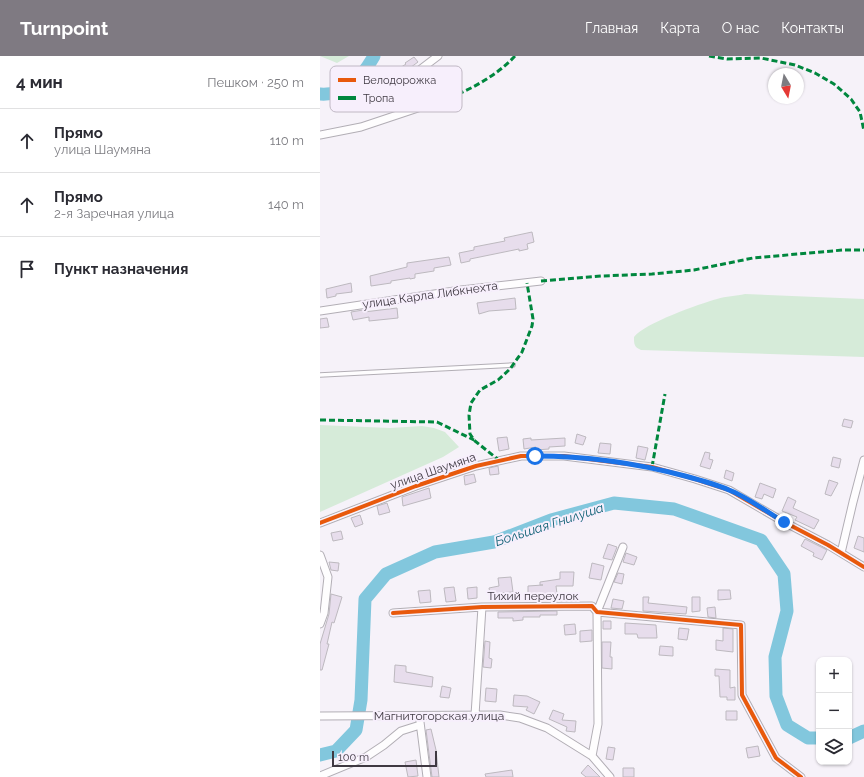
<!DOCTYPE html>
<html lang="ru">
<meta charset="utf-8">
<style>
:root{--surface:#fff;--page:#f7f7f7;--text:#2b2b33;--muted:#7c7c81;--line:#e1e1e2;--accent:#7f7a82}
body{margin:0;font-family:Raleway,sans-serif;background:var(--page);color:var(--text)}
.controls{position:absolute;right:12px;bottom:12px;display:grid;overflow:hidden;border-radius:8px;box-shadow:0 1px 3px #0004}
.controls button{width:36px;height:36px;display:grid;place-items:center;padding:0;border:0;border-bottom:1px solid var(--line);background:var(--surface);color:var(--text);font:20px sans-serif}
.compass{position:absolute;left:448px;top:12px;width:36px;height:36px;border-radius:50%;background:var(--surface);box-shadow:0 1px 3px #0004;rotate:170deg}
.scale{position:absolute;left:12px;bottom:10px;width:105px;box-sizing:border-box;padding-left:4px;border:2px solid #3f3942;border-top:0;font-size:11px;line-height:14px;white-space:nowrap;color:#3f3942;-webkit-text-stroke:3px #f7effc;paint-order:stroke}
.stop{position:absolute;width:12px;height:12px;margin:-9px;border:3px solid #1a73e8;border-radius:50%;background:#fff}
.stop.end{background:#1a73e8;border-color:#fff;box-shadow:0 1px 4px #0008}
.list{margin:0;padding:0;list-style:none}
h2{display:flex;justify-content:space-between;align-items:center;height:52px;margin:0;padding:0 16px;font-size:17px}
h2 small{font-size:13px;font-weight:400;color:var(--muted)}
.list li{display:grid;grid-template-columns:26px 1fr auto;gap:12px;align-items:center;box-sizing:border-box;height:64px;padding:0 16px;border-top:1px solid var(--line)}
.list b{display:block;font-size:15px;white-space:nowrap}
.list p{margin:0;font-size:13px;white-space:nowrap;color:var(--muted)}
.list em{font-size:13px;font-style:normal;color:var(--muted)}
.icon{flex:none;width:22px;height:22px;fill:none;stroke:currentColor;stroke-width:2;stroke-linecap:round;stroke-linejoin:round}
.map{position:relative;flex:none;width:544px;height:721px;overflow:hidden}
header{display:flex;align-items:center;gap:24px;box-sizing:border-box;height:56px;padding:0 20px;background:var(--accent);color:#fff}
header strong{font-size:19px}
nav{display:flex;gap:22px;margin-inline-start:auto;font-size:14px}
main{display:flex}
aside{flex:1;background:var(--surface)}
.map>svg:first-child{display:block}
.green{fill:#d6ebd9}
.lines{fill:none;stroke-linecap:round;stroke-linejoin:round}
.river{stroke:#82c7dd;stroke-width:13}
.building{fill:#e7ddec;stroke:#bdb9bf}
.lane-casing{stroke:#b2aeb5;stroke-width:5.5}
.street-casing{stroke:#b2aeb5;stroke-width:9}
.lane{stroke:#fefdfe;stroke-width:3.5}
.street{stroke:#fefdfe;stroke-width:7}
.quiet{stroke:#00873e;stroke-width:3;stroke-dasharray:6 3;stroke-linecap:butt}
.cycleway-casing{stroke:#f7effc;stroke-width:6}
.cycleway{stroke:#e8590c;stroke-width:4}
.route{stroke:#1a73e8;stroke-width:5}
.labels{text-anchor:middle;stroke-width:4;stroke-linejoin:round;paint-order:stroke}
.street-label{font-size:12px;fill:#3f3942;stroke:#f7effc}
.water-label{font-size:13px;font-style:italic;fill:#0a5e72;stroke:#f7effc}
.key{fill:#f7effc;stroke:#c0b8c4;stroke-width:1}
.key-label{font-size:11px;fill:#3f3942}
</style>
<header>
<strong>Turnpoint</strong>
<nav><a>Главная</a><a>Карта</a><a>О нас</a><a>Контакты</a></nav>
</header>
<main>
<aside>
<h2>4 мин<small>Пешком · 250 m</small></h2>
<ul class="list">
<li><svg class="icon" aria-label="ahead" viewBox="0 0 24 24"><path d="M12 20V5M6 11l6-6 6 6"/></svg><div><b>Прямо</b><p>улица Шаумяна</p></div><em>110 m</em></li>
<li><svg class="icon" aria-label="ahead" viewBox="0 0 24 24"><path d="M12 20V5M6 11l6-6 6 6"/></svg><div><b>Прямо</b><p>2-я Заречная улица</p></div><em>140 m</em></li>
<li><svg class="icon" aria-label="arrive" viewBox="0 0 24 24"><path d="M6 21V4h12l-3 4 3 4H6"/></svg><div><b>Пункт назначения</b></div></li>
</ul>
</aside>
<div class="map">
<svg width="544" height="721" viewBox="0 0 544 721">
<rect width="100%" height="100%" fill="#f6f2f9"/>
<path class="green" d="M0,0h29l-12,7z
M425,238l119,5v58l-223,-7c-7,-3 -7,-6 -7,-13 11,-14 65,-33 83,-38 9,-3 19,-3 28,-5z
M0,369l70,3 32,-2 12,2 11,4 14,15 -16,10 -123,55z"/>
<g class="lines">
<path class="river" d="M0,38c25,2 43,-18 54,-38
M529,682l15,-7
M0,699l16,-4 20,-21 5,-30 4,-101 21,-25 49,-22 59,-10 57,-22 63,-17 60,6 87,31 23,34 3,37 -12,46 1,39 11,29 21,13h11"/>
</g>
<path class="building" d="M94,1l4,5 -15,11 1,3 -8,5 -4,-8 14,-9 -1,-1z
M212,176l2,10 -7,2 1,5 -9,2v-2l-49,10v2l-9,2 -2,-10 15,-3v-3l31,-6 -1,-3z
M129,201l2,8 -17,3v3l-19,3v4l-5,1v-1l-19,3v2l-20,3 -1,-10 37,-9v-4z
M31,227l1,9 -16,2v2l-9,2 -1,-9z
M195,242l1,11 -27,2 -10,3 -2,-11z
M77,252l1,10 -29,3v-4l-16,3 -2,-8 12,-2 1,2z
M7,262l2,9 -9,1v-9z
M524,363l9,2 -2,7 -9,-2z
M257,378l9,3 -3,8 -8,-2z
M187,381l2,12 -10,2 -2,-13z
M211,382v2l34,-2v8l-16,1v2l-13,1v-3l-12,2 -1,-10z
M280,387l11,1 -1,10 -12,-1z
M318,390l10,2 -3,12 -9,-2z
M385,396l5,1 -1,6 4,1 -3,9 -10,-3z
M513,401l8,2 -2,9 -8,-2z
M178,410l1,8 -9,1 -1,-7z
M406,414l8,3 -2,8 -8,-3z
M154,418l2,8 -11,3 -1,-9z
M509,424l9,3 -7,13 -6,-2z
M440,427l16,6 -3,9 -9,-4 -2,5 -7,-2z
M109,432l2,10 -28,8 -1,-9z
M468,441l8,4 -3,7 26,12 -5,9 -19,-9 2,-3 -15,-6z
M67,447l3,9 -11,3 -2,-9z
M40,459l3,9 -8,3 -4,-9z
M21,475l2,8 -10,2 -2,-8z
M538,480l6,2v14l-10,-4z
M485,483l22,11 -5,10 -9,-4 1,-3 -13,-7z
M288,488l9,3 -5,13 -9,-2z
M306,497l11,4 -3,8 -11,-3z
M9,506l10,1 -1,8 -7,-1z
M272,507l12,3 -3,14 -12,-2z
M240,516h14l-1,14h-17l1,8 -29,1v-9l15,-1h-3v-3l20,-3z
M298,517l6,1 -2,10 -8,-2z
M191,521l2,15 -15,1v4l-7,1 -2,-10 10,-2 -1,-8z
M134,531l2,14 -10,1 -2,-14z
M157,531v11l-9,1 -1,-11z
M110,534l1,12 -11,1 -2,-12z
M398,534h12l1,9 -13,1z
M11,538l11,3 -8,26 -2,-1 -5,22h2l-7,26h-2v-26l9,-30z
M323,541h6l-1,6 39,4 -1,7 -43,-3z
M372,541h8v14l-8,1z
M293,543l11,2 -2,8 -11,-1z
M395,551l1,11 -8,-1 -1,-9z
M237,555v4h-17v2h-17v3l-10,1v-3h-15v-6z
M283,565h8v8h-8z
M305,567l31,2 1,13h-19l-1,-4h-12z
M255,568l1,10 -11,1 -1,-10z
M359,572l10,1 -2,11 -9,-1z
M403,572l10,1v23l-17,-2v-10l7,1z
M272,574v11l-12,1v-11z
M165,585l5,1 -1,16 3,1 -1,9 -8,-1z
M282,586h9l-1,15h2v12l-10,-1z
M340,590l13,1v9l-14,-1z
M75,609l11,1v6l27,5 -1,10 -38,-5z
M395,613l15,1v18l5,-1v13h-8v-3h-7l-1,-21h-4z
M122,630l9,2 -2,10 -9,-1z
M166,632l11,1 -1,13 -11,-1z
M194,639l13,1 13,6 -6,12 -8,-4 2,-3 -15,-1z
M233,654l11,4 -2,6 14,1 -1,11 -9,-1 1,-4 -18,-8z
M406,655h11v9h-11z
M111,673l5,21 3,27h-7l-6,-47z
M438,690l2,10 -12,2 -2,-10z
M288,691l7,1 -2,12 -7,-1z
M96,704l2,16 -10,1 -3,-15z
M268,709l12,12h-14l-5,-4z
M303,712h11v9h-11z
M192,714l1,7h-27l-1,-3z"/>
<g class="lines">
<g class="lane-casing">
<path id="lane" d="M0,319l193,-10"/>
</g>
<g class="street-casing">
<path id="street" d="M0,79l41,-8 63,-21 -3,-11 -8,-20 25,-19
M0,255l141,-21 80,-9
M0,467l96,-37 60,-20 45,-10h43l88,11 43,12 34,11 55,32 44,23 36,22
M521,497l12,-51 11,-42
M0,499l8,22 -4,36 -4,11
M73,557l89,-6 110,-1 5,6 144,13 1,70 34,63 25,19
M155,659l7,-108
M0,660l180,-1 20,3 27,10 45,28 18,21
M100,666l7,55
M272,700l6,-32 -1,-112 26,-65
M0,720l46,-19 18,-12 17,-14 19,-6"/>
</g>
<use href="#lane" class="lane"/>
<use href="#street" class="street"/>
<path class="quiet" d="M389,0l18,3 34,-1 34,7 20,8 19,11 17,15 9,13 4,19
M104,50c31,-8 69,-26 91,-50
M221,225l60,-5 51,-2 42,-4 59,-12 90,-8h21
M0,364l117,2 37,18
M180,405l-25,-20 -5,-7 -1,-19 2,-12 9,-13 18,-10 12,-11 12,-17 10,-26 1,-7 -6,-36
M332,411l13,-73"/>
<g class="cycleway-casing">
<path id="cycleway" d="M0,467l96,-37 60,-20 45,-10h43l88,11 43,12 34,11 55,32 44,23 36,22
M73,557l89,-6 110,-1 5,6 144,13 1,70 34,63 25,19"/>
</g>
<use href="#cycleway" class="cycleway"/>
</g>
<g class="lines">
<path class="route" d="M215,400c51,0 101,7 150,20 15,4 30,8 44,14 18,7 38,22 55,32"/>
</g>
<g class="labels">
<g class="street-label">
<text transform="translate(110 239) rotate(-8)" y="4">улица Карла Либкнехта</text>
<text transform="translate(113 415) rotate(-19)" y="4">улица Шаумяна</text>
<text x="213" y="544">Тихий переулок</text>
<text x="119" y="664">Магнитогорская улица</text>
</g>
<g class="water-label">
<text transform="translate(229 468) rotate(-18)" y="5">Большая Гнилуша</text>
</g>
</g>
<rect x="10" y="10" width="132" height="46" rx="6" class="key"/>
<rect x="18" y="22" width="18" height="4" fill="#e8590c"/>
<rect x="18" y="40" width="18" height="4" fill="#00873e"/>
<g class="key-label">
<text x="43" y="28">Велодорожка</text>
<text x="43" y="46">Тропа</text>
</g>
</svg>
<div class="controls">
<button>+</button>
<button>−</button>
<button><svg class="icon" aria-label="layers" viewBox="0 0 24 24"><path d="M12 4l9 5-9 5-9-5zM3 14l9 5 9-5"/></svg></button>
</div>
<svg class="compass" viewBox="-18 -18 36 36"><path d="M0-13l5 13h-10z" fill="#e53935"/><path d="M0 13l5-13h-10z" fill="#7c7c81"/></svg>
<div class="scale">100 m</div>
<div class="stop" style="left:215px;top:400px"></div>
<div class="stop end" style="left:464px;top:466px"></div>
</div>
</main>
